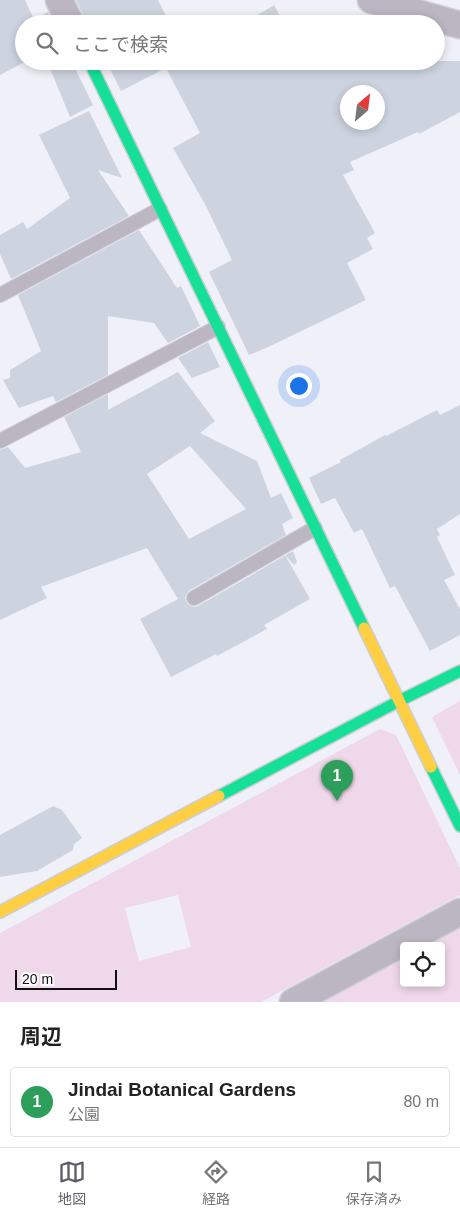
<!DOCTYPE html>
<html lang="ja">
<meta charset="utf-8">
<style>
:root{--surface:#fff;--page:#f6f6f6;--text:#222;--muted:#767676;--line:#e0e0e0;--accent:#5e5f66}
body{margin:0;font-family:Helvetica,"Noto Sans JP",sans-serif;background:var(--page);color:var(--text)}
.controls{position:absolute;right:15px;bottom:15px;display:grid;overflow:hidden;border-radius:5px;box-shadow:0 2px 8px #0003}
.controls button{width:45px;height:45px;display:grid;place-items:center;padding:0;border:0;border-bottom:1px solid var(--line);background:var(--surface);color:var(--text);font:25px sans-serif}
.compass{position:absolute;left:340px;top:85px;width:45px;height:45px;border-radius:50%;background:var(--surface);box-shadow:0 2px 8px #0003;rotate:28deg}
.scale{position:absolute;left:15px;bottom:12px;width:102px;box-sizing:border-box;padding-left:5px;border:2px solid #101117;border-top:0;font-size:14px;line-height:18px;white-space:nowrap;color:#101117;-webkit-text-stroke:4px #fcfcfc;paint-order:stroke}
.you{position:absolute;left:298px;top:385px;width:18px;height:18px;margin:-12px;border:4px solid #fff;border-radius:50%;background:#1a73e8;box-shadow:0 0 0 8px #1a73e833}
.badge{display:grid;place-items:center;width:32px;height:32px;border-radius:50%;background:var(--accent);color:#fff;font-size:16px;font-weight:700}
.pin{position:absolute;translate:-50% -41px;filter:drop-shadow(0 1px 2px #0008)}
.pin::after{content:'';position:absolute;top:26px;width:18px;height:15px;background:inherit;clip-path:polygon(0 0,100% 0,50% 100%)}
.list{margin:0;padding:0;list-style:none}
h2{display:flex;justify-content:space-between;align-items:center;height:65px;margin:0;padding:0 20px;font-size:21px}
h2 small{font-size:16px;font-weight:400;color:var(--muted)}
.list li{display:grid;grid-template-columns:32px 1fr auto;gap:15px;align-items:center;box-sizing:border-box;height:70px;margin:0 10px 10px;padding:0 10px;border:1px solid var(--line);border-radius:5px}
.list b{display:block;font-size:19px;white-space:nowrap}
.list p{margin:0;font-size:16px;white-space:nowrap;color:var(--muted)}
.list em{font-size:16px;font-style:normal;color:var(--muted)}
.icon{flex:none;width:28px;height:28px;fill:none;stroke:currentColor;stroke-width:2;stroke-linecap:round;stroke-linejoin:round}
.map{position:relative;flex:none;width:460px;height:1002px;overflow:hidden}
.search{position:absolute;background:var(--surface);box-shadow:0 2px 8px #0003;left:15px;right:15px;top:15px;height:55px;display:flex;align-items:center;gap:12px;box-sizing:border-box;padding:0 18px;border-radius:28px;color:var(--muted);font-size:19px}
.sheet{height:145px;background:var(--surface)}
nav{display:flex;justify-content:space-around;align-items:center;box-sizing:border-box;height:70px;border-top:1px solid var(--line);background:var(--surface);font-size:14px;color:var(--muted)}
nav a{display:grid;justify-items:center;gap:2px}
nav .on{color:var(--accent)}
.map>svg:first-child{display:block}
.green{fill:#eed8e9;fill-rule:evenodd}
.building{fill:#cdd4df;fill-rule:evenodd}
.lines{fill:none;stroke-linecap:round;stroke-linejoin:round}
.lane-casing{stroke:#cdced3;stroke-width:16}
.street-casing{stroke:#cdced3;stroke-width:29}
.fast-casing{stroke:#cdced3;stroke-width:14}
.slow-casing{stroke:#cdced3;stroke-width:14}
.lane{stroke:#bcb6c2;stroke-width:14}
.street{stroke:#bcb6c2;stroke-width:26}
.fast{stroke:#16e098;stroke-width:11}
.slow{stroke:#ffcf43;stroke-width:11}
</style>
<div class="map">
<svg width="460" height="1002" viewBox="0 0 460 1002">
<rect width="100%" height="100%" fill="#f0f1f8"/>
<path class="green" d="M460,701v74l-28,-58z
M380,729l16,6 64,133v27l-199,107h-261v-69zM178,895l13,52 -52,14 -14,-53z
M460,928v74h-138l82,-44v25h37v-37h-15z"/>
<path class="building" d="M0,0h25l9,19 14,-7 6,12h-30v37h3l-27,14z
M76,0h82l12,24h-84l-2,-7z
M274,5l10,19h-42z
M47,61h27l1,7 18,37 -23,12z
M106,61h354v51l-41,22 -1,-2 -68,30 4,8 -11,5 32,58 -8,5 6,11 -26,14 19,37 -100,48 -17,7 -40,-83 23,-12 -26,-54 -33,-58 27,-15 -34,-65 -45,23zM348,92h30v30h-30z
M89,111l33,67 -24,-8 31,46 -118,63 -11,-25v-19l23,-13 4,7 43,-31 -31,-63z
M139,230l38,58 4,-2 19,40 -32,17 -14,-20 -46,-7v59l-52,27 -3,-6 -34,12 -16,-28 7,-2v-8l31,-19 -23,-56z
M208,342l12,25 -28,11 -14,-20z
M178,372l37,49 -15,12 57,28 14,37 10,-5 12,25 -11,6 4,11 -96,55 -3,3 -2,5 2,5 2,2 5,2 4,-1 95,-55 4,11 -3,3 -9,-10 25,44 -46,26 3,4 -50,27 -1,-2 -45,23 -31,-58 38,-20 -31,-51 -106,39 6,11 -47,22v-170l8,-3 17,21 56,-16 -17,-35 44,-23v16zM190,446l56,63 -57,30 -42,-65z
M460,405v109l-23,15 3,6 -3,2 18,38 -11,5 16,29v26l-30,16 -35,-65 -5,2 -28,-59 -8,4 -19,-35 -14,6 -12,-26 32,-16 -1,-2 45,-25 1,1 51,-26 3,5z
M53,806l9,4 20,28 -8,6 -1,6 -36,21 -37,6v-42z"/>
<g class="lines">
<g class="lane-casing">
<path id="lane" d="M0,295l160,-86
M0,441l218,-114
M194,598l121,-70"/>
</g>
<g class="street-casing">
<path id="street" d="M59,0l12,24
M371,0l89,25
M293,1002l167,-90"/>
</g>
<g class="fast-casing">
<path id="fast" d="M89,61l275,567
M431,767l29,59
M219,796l180,-95 61,-30"/>
</g>
<g class="slow-casing">
<path id="slow" d="M364,628l67,139
M0,912l219,-116"/>
</g>
<use href="#lane" class="lane"/>
<use href="#street" class="street"/>
<use href="#fast" class="fast"/>
<use href="#slow" class="slow"/>
</g>
</svg>
<div class="controls">
<button><svg class="icon" aria-label="locate" viewBox="0 0 24 24"><circle cx="12" cy="12" r="6"/><path d="M12 2v4M12 18v4M2 12h4M18 12h4"/></svg></button>
</div>
<svg class="compass" viewBox="-18 -18 36 36"><path d="M0-13l5 13h-10z" fill="#e53935"/><path d="M0 13l5-13h-10z" fill="#767676"/></svg>
<div class="scale">20 m</div>
<div class="you"></div>
<div class="pin badge" style="left:337px;top:801px;background:#2e9e5b">1</div>
<div class="search"><svg class="icon" aria-label="search" viewBox="0 0 24 24"><circle cx="10" cy="10" r="6"/><path d="M15 15l6 6"/></svg>ここで検索</div>
</div>
<section class="sheet">
<h2>周辺<small></small></h2>
<ul class="list">
<li><span class="badge" style="background:#2e9e5b">1</span><div><b>Jindai Botanical Gardens</b><p>公園</p></div><em>80 m</em></li>
</ul>
</section>
<nav>
<a class="on"><svg class="icon" aria-label="map" viewBox="0 0 24 24"><path d="M3 6l6-2 6 2 6-2v14l-6 2-6-2-6 2zM9 4v14M15 6v14"/></svg>地図</a>
<a><svg class="icon" aria-label="directions" viewBox="0 0 24 24"><path d="M12 3l9 9-9 9-9-9zM9 14v-3h6M13 9l2 2-2 2"/></svg>経路</a>
<a><svg class="icon" aria-label="saved" viewBox="0 0 24 24"><path d="M7 4h10v16l-5-4-5 4z"/></svg>保存済み</a>
</nav>
